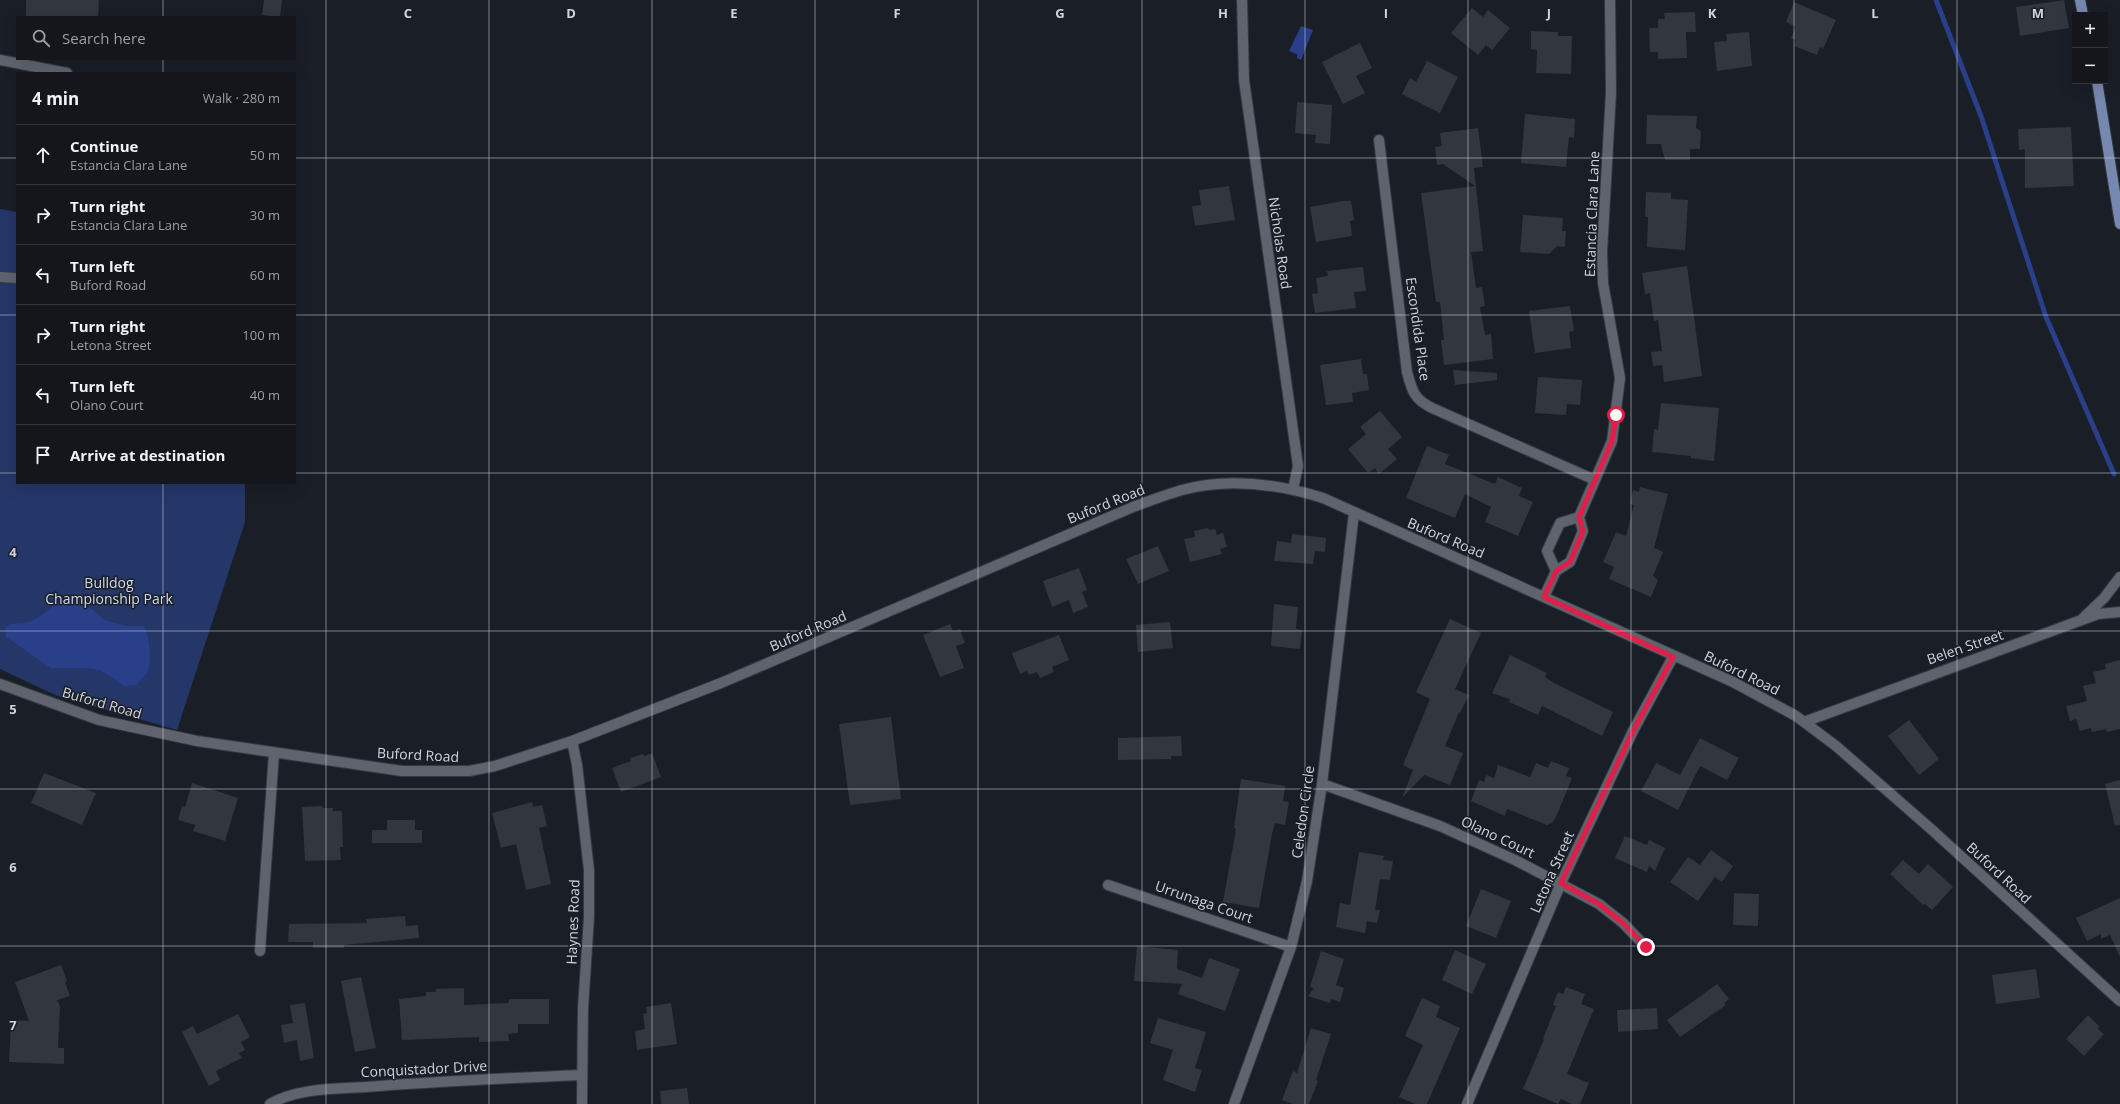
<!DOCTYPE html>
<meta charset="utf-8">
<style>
:root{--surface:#14161c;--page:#1d1f25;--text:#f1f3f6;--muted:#9d9fa3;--line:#33353b}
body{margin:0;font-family:"Open Sans",sans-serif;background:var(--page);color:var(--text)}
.controls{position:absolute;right:12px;top:12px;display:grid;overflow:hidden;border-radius:0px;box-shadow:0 4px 16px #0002}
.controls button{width:36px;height:36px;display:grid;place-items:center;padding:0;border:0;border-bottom:1px solid var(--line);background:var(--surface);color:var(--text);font:20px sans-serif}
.stop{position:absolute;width:12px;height:12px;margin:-9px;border:3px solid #e11d48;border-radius:50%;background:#fff}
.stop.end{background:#e11d48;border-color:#fff;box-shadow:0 1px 4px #0008}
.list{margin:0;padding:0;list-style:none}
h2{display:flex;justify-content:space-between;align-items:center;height:52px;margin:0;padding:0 16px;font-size:17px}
h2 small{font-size:13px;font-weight:400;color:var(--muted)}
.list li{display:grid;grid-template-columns:26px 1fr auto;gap:12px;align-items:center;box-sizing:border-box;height:60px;padding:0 16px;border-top:1px solid var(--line)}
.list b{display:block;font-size:15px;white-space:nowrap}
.list p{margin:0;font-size:13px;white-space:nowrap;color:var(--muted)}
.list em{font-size:13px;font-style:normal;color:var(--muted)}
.icon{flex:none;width:22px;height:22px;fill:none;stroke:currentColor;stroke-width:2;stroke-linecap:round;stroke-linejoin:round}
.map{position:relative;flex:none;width:2120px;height:1104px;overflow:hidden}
.search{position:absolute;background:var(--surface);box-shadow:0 4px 16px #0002;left:16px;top:16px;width:280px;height:44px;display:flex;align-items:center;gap:10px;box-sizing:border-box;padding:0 14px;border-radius:0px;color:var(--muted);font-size:15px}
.panel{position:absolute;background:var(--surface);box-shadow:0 4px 16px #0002;left:16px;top:72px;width:280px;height:412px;border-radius:0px}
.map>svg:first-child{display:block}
.green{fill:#253668}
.water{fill:#293f8a}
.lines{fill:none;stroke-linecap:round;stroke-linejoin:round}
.stream{stroke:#293f8a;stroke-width:5}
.building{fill:#32363f}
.minor-casing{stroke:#373940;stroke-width:12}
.major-casing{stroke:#373940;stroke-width:12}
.minor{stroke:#5e636d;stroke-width:10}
.major{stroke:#7788b0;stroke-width:10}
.route{stroke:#e11d48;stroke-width:5}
.grid{fill:none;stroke:#d2d4da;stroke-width:1;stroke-opacity:0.55}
.labels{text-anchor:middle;stroke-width:3;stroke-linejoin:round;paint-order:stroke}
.street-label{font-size:14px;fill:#d2d4da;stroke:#1a1e26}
.park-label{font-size:14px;fill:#d1daf0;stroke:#1a1e26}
.grid-label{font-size:13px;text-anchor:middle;font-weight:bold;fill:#d2d4da;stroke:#1a1e26;stroke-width:3;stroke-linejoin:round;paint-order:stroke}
</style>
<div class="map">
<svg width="2120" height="1104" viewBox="0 0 2120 1104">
<rect width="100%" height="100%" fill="#1a1e26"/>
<path class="green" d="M0,209l17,3v271h228v39l-68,208 -122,-35 -55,-26z"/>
<path class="water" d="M1301,26l12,4 -12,30 -4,-2v-4l-8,-3z
M69,600l13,3 10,6 12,11 22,6h17c7,9 10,37 4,47 -3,5 -8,8 -11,12l-12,1 -24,-16 -11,-2h-38l-45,-31 -1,-9 5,-4 20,-2 11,-6 14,-12z"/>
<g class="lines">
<path class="stream" d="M1936,0l45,116 65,201 68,157"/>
</g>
<path class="building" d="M26,0h73l-1,17h-72z
M264,0h18l-2,17 -18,-2z
M2064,0l5,28 -49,8 -4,-29z
M1794,2l42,18 -13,29 -3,-2 -3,8 -23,-9 2,-6 -5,-2 5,-11 -10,-5z
M1472,8l11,9 5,-7 22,18 -18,22 -6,-5 -8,10 -27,-22z
M1695,12l1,20h-10l1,26 -29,1v-7h-8l-1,-24h9v-9h7l-1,-6z
M1531,31l27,1v4h14l-1,38 -35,-1 1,-23 -6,-1z
M1749,32l3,34 -35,5 -3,-29 13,-1 -1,-7z
M1360,43l12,25 -16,8 9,17 -22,11 -21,-42z
M1427,61l31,16 -18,36 -38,-19 8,-16 6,4z
M1297,102l35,3 -2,39 -15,-1 1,-8 -21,-2z
M1525,114l50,5 -1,19 -5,-1 -3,30 -45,-4z
M1647,115l50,1 -1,12 5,3 -1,18h-10v11h-25l-4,-16h-15z
M2071,127l3,59 -49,2v-39l-6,1 -1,-21z
M1478,128l5,39 -9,1 9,83 -12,1 5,36 6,-1 3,19 -5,1 5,28 6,-1 2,25 -49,6 -3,-25h3l-4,-38h-4l-15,-109 54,-7 -32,-22 -6,1 -2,-18 7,-1 -2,-13z
M1229,186l6,34 -40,6 -3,-20 9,-1 -2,-15z
M1646,192l25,1v6l17,1 -3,50 -38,-3 1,-30h-3z
M1343,201h8l3,19 -4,1 2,15 -36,6 -6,-35z
M1523,215l40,3 -1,13h4l-1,16 -8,-1 -8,8 -29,-2z
M1687,266l15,110 -38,6 -2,-17 -9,1 -2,-14 11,-1 -4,-31 -4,1 -4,-28 -5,1 -3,-21z
M1363,267l3,24 -12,1 2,16 -41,5 -3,-19 6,-1 -2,-15 12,-2 -1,-5z
M1570,306l4,25 -5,1 2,16 -36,5 -6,-42z
M1361,359l2,15h4l2,16 -17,3 1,9 -27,3 -6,-40z
M1453,370l44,3v7l-42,5z
M1538,377l44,3 -2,25 -13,-1 -1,11 -31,-2z
M1661,403l58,5 -5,53 -23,-3v-2l-39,-4 2,-23 4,1z
M1380,411l22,26 -14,12 9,10 -18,15 -4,-6 -7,5 -20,-24 18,-15 -6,-7z
M1427,446l22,9 -4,9 50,20 3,-7 24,11 -3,8 14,6 -15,34 -33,-14 6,-15 -26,-13 -10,24 -49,-20z
M1640,487l28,7 -14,54 9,4 -10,24 5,4 -7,17 -42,-18 5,-12 -11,-5 13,-30 10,4 8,-31 -4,-1 3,-14 6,2z
M1208,528l1,2 6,-1 2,6 6,-2 4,14 -7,2 2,5 -32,8 -6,-23 11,-2 -1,-6z
M1292,534l34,4 -1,14 -10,-1 -2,13 -39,-3 3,-20 14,2z
M1158,546l11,25 -31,13 -12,-25z
M1079,568l8,22 -5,2 6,15 -15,6 -4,-13 -17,7 -9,-26z
M1274,604l24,3 -2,22 6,1 -2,19 -29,-3z
M1450,619l31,14 -26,56 14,6 -9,18 -1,-1 -14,34 18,7 -13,32 -26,-10 -22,23 11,-28 -10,-5 27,-66 -14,-7z
M1170,622l3,26 -35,4 -2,-27z
M950,624l3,7 7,-2 5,14 -9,3 8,22 -24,9 -17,-42z
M1059,635l10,25 -17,7 2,5 -14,6 -3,-6 -8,3 -2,-4 -7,3 -8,-21z
M1510,655l37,18 -2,4 9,6 59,29 -11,24 -60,-30 -4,9 -29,-13 1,-3 -18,-6z
M2120,660v69l-13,3 -1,-3 -14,3 -1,-4 -11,3 -4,-12 -6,2 -4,-15 21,-5 -4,-15 13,-3 -3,-11 13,-3 -1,-5z
M891,717l10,82 -51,6 -11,-81z
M1909,720l30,39 -20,16 -31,-39z
M1181,736l1,20h-11v3l-53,1v-22z
M1700,738l39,20 -12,22 -27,-14 -22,44 -37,-19 15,-28 24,12z
M652,753l9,24 -40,15 -9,-24 19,-7 -1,-3 13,-4 1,2z
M1551,761l18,7 -3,8 6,2 -16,39 -4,6 -5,2 -40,-16 -2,7 -34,-15 8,-21 5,2 2,-7 8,3 4,-13 32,12 6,-14 12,5z
M44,773l52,20 -14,32 -51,-22z
M1241,779l44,7 -2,15 6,1 -4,23 -10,-2 -3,11 -13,74 -36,-6 13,-73 -2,-1z
M2120,780v45l-5,1 -10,-42z
M192,783l46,15 -13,43 -32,-10 2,-6 -17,-5 4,-14 3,1z
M532,802l1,5 9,-2 5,21 -8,2 12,56 -25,6 -10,-46 -15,4 -9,-35z
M322,806l1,2h10v3h9l1,36h-3l1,13 -36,1 -3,-54z
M387,820h28v10h7v13h-50v-13h15z
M1625,836l22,9 2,-5 16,8 -10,23 -6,-5 -2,6 -32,-14z
M1711,850l22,16 -11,16 -7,-5 -17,24 -28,-19 18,-25 12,8z
M1359,852l25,4 -1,4 10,1 -3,19 -10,-1 -5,31h5l-3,13 -10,-2 -2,12 -29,-6 4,-24 10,2z
M1903,860l16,14 9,-10 25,23 -21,23 -7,-6 -2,1 -33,-31z
M1481,889l30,12 -15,37 -30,-12z
M1734,893l25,1 -1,32 -25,-1z
M2120,898v59l-10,-22 -9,4v-5l-14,7 -11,-23z
M405,916l1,10 12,-1 1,13 -75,7v3h-31v-6h-25l1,-18 78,-1 -1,-4z
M1137,946l41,4 -1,19 25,9 7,-20 31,11 -15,42 -47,-17 4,-10 -48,-3z
M1455,950l31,14 -14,30 -30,-14z
M1321,951l23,8 -8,26 8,3 -4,14 -9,-3 -1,4 -22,-7 6,-8 -4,-1z
M61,965l6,16 -2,1 5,14 -13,4 3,6 -2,42h6v16l-55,-2 2,-42 18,1 -14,-39z
M2036,969l4,29 -44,6 -4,-29z
M361,977l15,71 -21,4 -14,-71z
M1717,984l12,15 -5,4 2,2 -46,32 -13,-17z
M1566,987l19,7 -4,10 13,5 -27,65 22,9 -9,21h-8l-11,-5 -3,5 -35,-15 21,-50h-1l13,-33 -3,-1 5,-13 5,2z
M464,988v17l45,-2v-4h40v25h-31v9l-10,1 1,7 -30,1v-5l-77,3 -3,-41 27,-3v-4h10v-3z
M1422,998l18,8 -4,11 24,11 -33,76h-12l-16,-7 24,-52 -18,-9z
M305,1003l9,55 -14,3 -3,-21 -13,3 -3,-18 12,-2 -3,-18z
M671,1003l6,41 -40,6 -2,-19 10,-2 -2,-15 4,-1 -1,-6z
M1657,1008l1,21 -40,3 -1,-22z
M238,1014l12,23 -9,5 4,8 -6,3 3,5 -26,13 4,9 -11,6 -27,-54 11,-6 4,8z
M2088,1015l11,11 -1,3 6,5 -20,22 -18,-17z
M1158,1018l48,14 -11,36 7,2 -7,22 -32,-12 10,-30 -23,-7z
M1311,1028l20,6 -15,46 2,1 -9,23h-16l-11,-4 11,-29 4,2z
M687,1088l2,16h-28l-1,-13z"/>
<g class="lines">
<g class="minor-casing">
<path id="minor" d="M1242,0l2,80 54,386 -5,23
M0,60l67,13
M1379,140l28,232c5,19 7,27 25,36l163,72
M0,277l17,1
M1556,571l-9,-20 13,-28 19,-6
M1544,597l12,-26 14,-9 13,-31 -4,-14 33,-76 8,-63 -17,-95 -1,-31 9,-160 -1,-92
M2083,618l21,-20 16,-21
M0,684l99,36 98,21 205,30h67l26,-5 77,-25 149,-58 412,-176c16,-6 32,-12 49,-17 47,-13 96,-6 141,8l410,184 63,34 40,30 95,83 189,172
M1804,722l294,-108 22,-2
M572,741l5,24 12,105v47l-6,91 -1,96
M1322,784l118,42 75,34 84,44 24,19 23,24
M1108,885l183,62
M260,951l14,-198
M270,1104c27,-16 65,-15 96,-17 72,-6 144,-9 216,-12
M1234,1104l57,-157 16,-66 15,-97 32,-271
M1467,1104l94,-221 72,-152 40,-74"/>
</g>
<g class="major-casing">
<path id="major" d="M2080,0l3,15
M2097,81l23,143"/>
</g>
<use href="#minor" class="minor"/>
<use href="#major" class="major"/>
</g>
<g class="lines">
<path class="route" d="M1616,415l-4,26 -33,76 4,14 -13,31 -14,9 -12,26 129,60 -40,74 -72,152 38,21 24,19 23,24"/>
</g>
<path class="grid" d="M163,0v17M326,0v1104M489,0v1104M652,0v1104M815,0v1104M978,0v1104M1142,0v1104M1305,0v1104M1468,0v1104M1631,0v1104M1794,0v1104M1957,0v1104M163,59v14M0,158h17M295,158h1825M0,315h17M295,315h1825M0,473h17M295,473h1825M163,483v621M0,631h2120M0,789h2120M0,946h2120"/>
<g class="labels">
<g class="street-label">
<text transform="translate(1592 214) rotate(-88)" y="5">Estancia Clara Lane</text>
<text transform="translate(1280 243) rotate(82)" y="5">Nicholas Road</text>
<text transform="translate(1418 329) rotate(82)" y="5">Escondida Place</text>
<text transform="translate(1106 504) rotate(-22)" y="5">Buford Road</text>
<text transform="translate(1446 538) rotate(23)" y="5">Buford Road</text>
<text transform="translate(808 631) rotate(-23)" y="5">Buford Road</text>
<text transform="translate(1965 647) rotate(-19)" y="5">Belen Street</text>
<text transform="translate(1742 673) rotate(26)" y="5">Buford Road</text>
<text transform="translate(102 703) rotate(16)" y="5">Buford Road</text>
<text transform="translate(418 755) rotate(3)" y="5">Buford Road</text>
<text transform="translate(1303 812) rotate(-82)" y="5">Celedon Circle</text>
<text transform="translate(1498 837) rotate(25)" y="5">Olano Court</text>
<text transform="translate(1552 872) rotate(-66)" y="5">Letona Street</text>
<text transform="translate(1999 873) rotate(43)" y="5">Buford Road</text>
<text transform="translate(1204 902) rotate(19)" y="5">Urrunaga Court</text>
<text transform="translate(573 922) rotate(-88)" y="5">Haynes Road</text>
<text transform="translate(424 1069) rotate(-3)" y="5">Conquistador Drive</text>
</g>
<g class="park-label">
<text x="109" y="588">Bulldog<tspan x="109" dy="16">Championship Park</tspan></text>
</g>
</g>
<g class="grid-label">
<text x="408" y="18">C</text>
<text x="571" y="18">D</text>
<text x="734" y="18">E</text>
<text x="897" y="18">F</text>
<text x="1060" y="18">G</text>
<text x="1223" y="18">H</text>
<text x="1386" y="18">I</text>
<text x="1549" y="18">J</text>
<text x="1712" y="18">K</text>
<text x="1875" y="18">L</text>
<text x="2038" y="18">M</text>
<text x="13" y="557">4</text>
<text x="13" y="714">5</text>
<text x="13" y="872">6</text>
<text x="13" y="1030">7</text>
</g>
</svg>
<div class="controls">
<button>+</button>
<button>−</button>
</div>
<div class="stop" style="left:1616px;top:415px"></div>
<div class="stop end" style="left:1646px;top:947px"></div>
<div class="search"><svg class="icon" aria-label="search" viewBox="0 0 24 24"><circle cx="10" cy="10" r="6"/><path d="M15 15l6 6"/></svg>Search here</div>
<section class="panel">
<h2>4 min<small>Walk · 280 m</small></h2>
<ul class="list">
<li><svg class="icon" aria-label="ahead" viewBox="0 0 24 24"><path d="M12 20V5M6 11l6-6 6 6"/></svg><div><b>Continue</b><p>Estancia Clara Lane</p></div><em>50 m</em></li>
<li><svg class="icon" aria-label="right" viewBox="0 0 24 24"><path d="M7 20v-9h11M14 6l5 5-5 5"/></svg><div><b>Turn right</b><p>Estancia Clara Lane</p></div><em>30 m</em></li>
<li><svg class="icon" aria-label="left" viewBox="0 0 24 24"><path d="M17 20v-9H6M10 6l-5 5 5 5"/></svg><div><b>Turn left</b><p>Buford Road</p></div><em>60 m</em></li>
<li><svg class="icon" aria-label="right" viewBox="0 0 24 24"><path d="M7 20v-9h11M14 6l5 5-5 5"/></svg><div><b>Turn right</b><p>Letona Street</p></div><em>100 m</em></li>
<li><svg class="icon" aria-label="left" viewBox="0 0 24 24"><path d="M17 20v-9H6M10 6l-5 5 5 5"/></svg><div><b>Turn left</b><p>Olano Court</p></div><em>40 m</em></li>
<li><svg class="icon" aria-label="arrive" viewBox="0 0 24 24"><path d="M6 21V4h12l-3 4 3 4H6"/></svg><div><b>Arrive at destination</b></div></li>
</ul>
</section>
</div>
